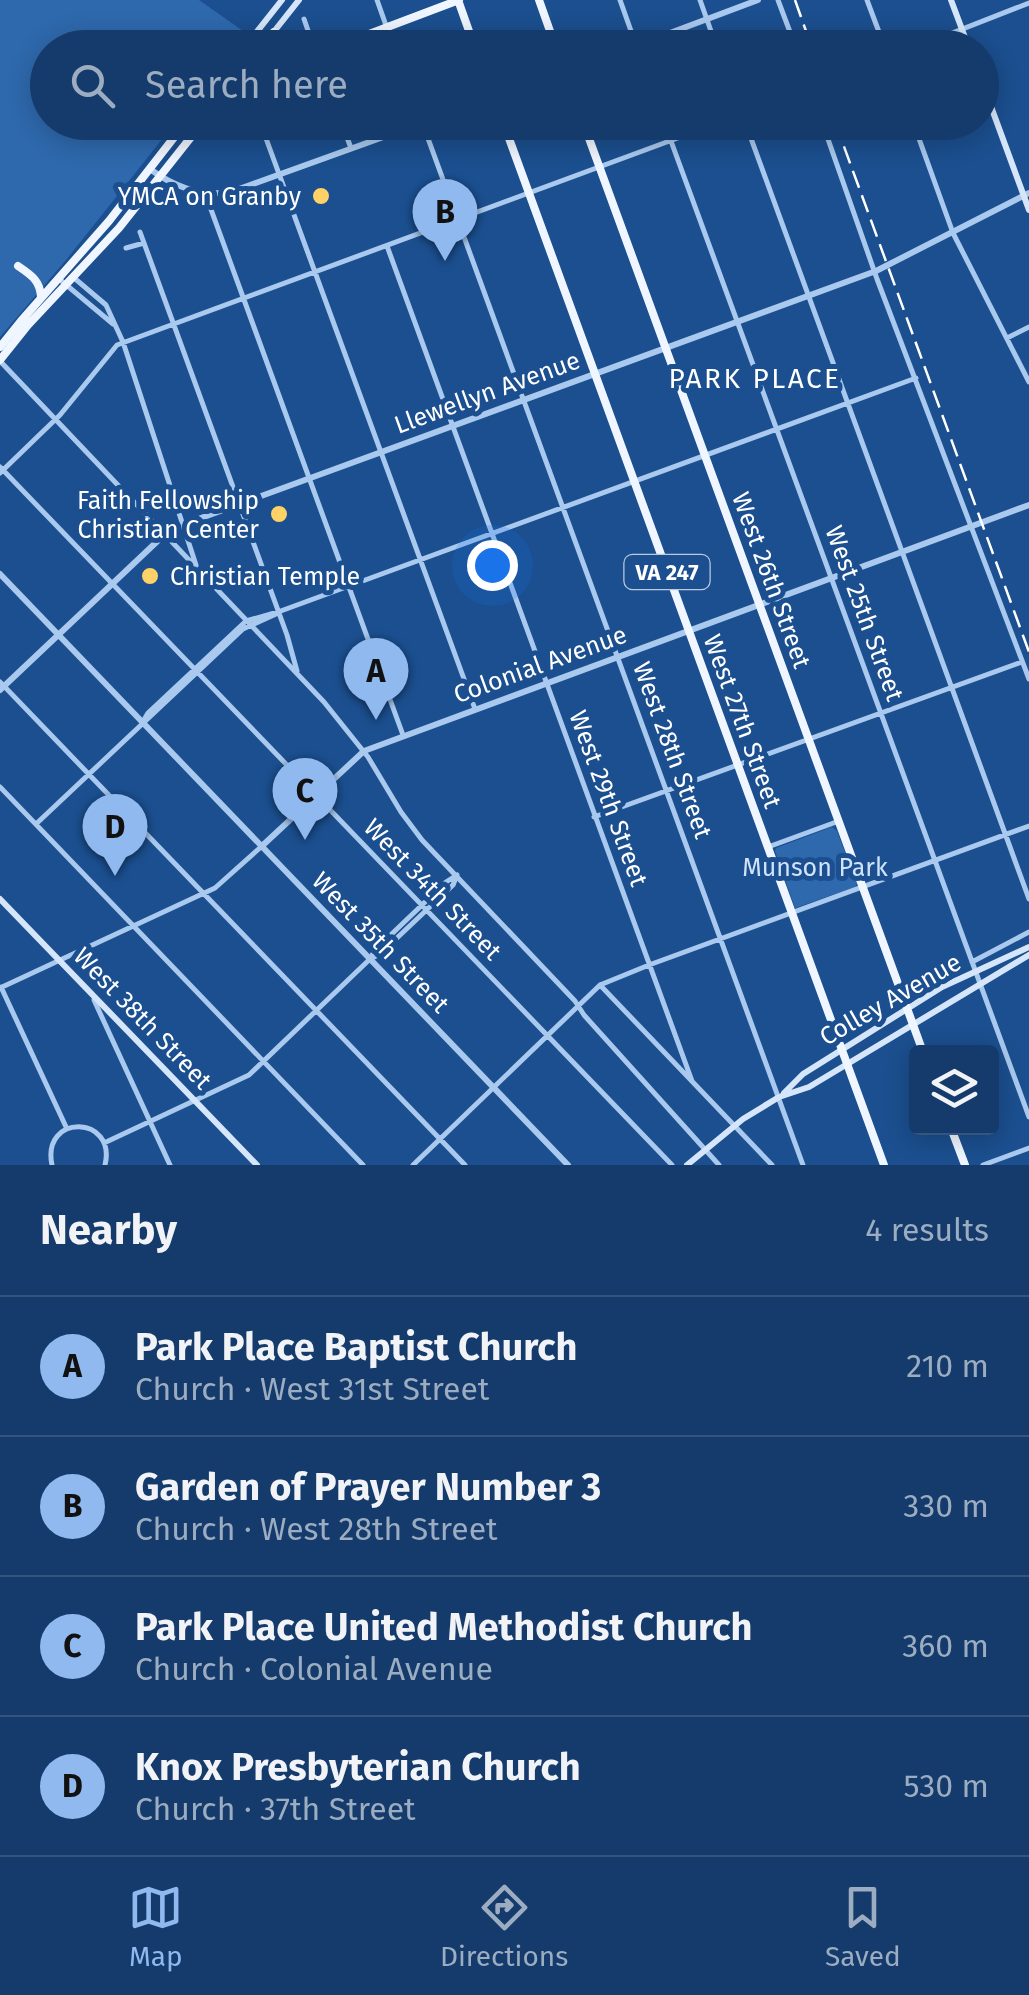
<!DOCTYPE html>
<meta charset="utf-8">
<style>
:root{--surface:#143b6b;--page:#214673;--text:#f1f3f6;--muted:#9dadc1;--line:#33557e;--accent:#90b9f0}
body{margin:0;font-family:"Fira Sans",sans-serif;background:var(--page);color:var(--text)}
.controls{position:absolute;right:30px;bottom:30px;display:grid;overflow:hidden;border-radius:10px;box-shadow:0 5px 25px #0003}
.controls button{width:90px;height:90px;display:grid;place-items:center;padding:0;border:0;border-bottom:2px solid var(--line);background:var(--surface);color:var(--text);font:50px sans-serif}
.you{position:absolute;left:492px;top:565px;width:35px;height:35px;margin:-25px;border:8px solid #fff;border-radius:50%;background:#1a73e8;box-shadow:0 0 0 15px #1a73e833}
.badge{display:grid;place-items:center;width:65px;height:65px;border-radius:50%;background:var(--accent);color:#111;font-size:32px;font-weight:700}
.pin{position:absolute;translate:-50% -82px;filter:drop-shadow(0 2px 5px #0008)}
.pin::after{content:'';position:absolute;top:52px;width:35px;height:30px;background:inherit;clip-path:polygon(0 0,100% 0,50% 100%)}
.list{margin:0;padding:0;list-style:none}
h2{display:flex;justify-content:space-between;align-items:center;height:130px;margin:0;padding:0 40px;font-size:42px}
h2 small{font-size:32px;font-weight:400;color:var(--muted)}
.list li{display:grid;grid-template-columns:65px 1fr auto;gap:30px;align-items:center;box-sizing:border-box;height:140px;padding:0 40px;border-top:2px solid var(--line)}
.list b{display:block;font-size:38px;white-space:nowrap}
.list p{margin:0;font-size:32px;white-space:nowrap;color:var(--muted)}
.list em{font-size:32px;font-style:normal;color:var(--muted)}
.icon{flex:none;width:55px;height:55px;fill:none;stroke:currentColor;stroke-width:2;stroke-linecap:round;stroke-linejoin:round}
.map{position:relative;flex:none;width:1029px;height:1165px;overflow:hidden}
.search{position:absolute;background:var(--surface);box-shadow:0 5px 25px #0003;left:30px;right:30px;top:30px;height:110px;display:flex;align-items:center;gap:25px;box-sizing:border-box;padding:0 35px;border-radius:55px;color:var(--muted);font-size:38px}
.sheet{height:690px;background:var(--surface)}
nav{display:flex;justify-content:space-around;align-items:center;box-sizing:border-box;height:140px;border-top:2px solid var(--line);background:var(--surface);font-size:28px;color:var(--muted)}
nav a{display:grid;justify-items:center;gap:5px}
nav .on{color:var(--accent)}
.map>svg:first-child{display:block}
.green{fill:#2e69ad}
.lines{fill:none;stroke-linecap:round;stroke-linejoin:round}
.minor{stroke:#a9c9ee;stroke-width:5}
.tertiary{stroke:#a9c9ee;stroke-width:6}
.secondary{stroke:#d6e6fa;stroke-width:6}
.primary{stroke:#f0f6ff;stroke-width:8}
.rail{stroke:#fff;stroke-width:2.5;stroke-dasharray:18 8;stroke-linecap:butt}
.poi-dot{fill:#ffd166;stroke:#1b4f8f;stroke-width:4}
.labels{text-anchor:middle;stroke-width:10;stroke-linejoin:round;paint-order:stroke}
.shield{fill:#1b4f8f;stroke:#bbcadd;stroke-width:2.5}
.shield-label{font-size:22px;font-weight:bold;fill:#fff}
.poi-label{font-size:25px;fill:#fff;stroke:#1b4f8f;text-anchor:end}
.street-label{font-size:25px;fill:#fff;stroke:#1b4f8f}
.park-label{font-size:25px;fill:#cfe3fa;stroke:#1b4f8f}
.neighbourhood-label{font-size:28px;letter-spacing:2.5px;fill:#fff;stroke:#1b4f8f}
</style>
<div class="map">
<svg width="1029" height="1165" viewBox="0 0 1029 1165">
<rect width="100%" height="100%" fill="#1b4f8f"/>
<path class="green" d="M0,0h199l47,33 -11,14 -187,1v74l127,1 -109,137 -66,77z
M832,827l5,4 20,53 -2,3 -60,21 -20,-57 1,-3z"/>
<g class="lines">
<path class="minor" d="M377,0l17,48
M620,0l16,45
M700,0l17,48
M778,0l18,48
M867,0l18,48
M304,19l10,29
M914,48l115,-45
M260,122l215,587
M341,122l10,26
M422,122l381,1043
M664,122l365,995
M745,122l284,777
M822,122l55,157 152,400
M913,122l40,111 76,149
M205,193l198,542
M140,232l147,403 10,36
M387,246l305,835
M126,248l18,-5
M73,277l33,28 17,37 73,223
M58,278l55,46
M1007,338l22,-11
M0,361l324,341 44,55 33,55 21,28 153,161 9,14 135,150
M0,467l672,698
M0,473l60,-58 57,-70 604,-223
M0,682l465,483
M142,723l6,-10 98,-92 32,-9 638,-234
M0,787l363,378
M594,817l428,-155
M36,824l207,-195 33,-15
M768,847l71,-26
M371,957l4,-7 71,-68 11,-7
M972,962l57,-30
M600,985l172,180
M1,987l66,142
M0,988l215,-100 47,-42
M94,1000l76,165
M104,1143l145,-68 121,-116 10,-5 73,-69 4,-10
M52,1165c-11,-52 65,-50 53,0
M413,1165l187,-180 49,-20 380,-139
M983,1165l46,-17"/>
<path class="tertiary" d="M630,48l128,-48
M150,169c24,18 48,26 78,24l197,-71
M0,574l568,591
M0,690l165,-156 17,-9 694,-254 153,-78
M262,846l102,-95 665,-246"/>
<path class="secondary" d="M951,0l18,48
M244,48l38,-48
M261,48l38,-48
M982,82l47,128
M0,899l257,266
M784,1093l19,-19 139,-87 87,-40
M687,1165l56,-46 36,-22 30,-10 220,-132"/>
<path class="primary" d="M458,0l17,48
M539,0l17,48
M273,48l1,-16
M332,48l127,-48
M503,122l381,1043
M583,122l340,930
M18,266c13,9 22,14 23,31
M0,347l21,-26 88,-100 77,-99
M0,360l28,-35 91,-97 84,-106
M951,1128l14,37"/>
<path class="rail" d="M795,0l17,48
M835,122l194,530"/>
</g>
<g class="poi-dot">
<circle cx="321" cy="196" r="10"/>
<circle cx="279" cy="514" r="10"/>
<circle cx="150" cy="576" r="10"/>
</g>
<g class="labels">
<rect class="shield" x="624.5" y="555" width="85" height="34" rx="8"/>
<g class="shield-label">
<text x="667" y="580">VA 247</text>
</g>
<g class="poi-label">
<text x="301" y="205">YMCA on Granby</text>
<text x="259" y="509">Faith Fellowship<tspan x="259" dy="29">Christian Center</tspan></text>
<text x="170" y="585" text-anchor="start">Christian Temple</text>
</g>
<g class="street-label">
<text transform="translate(487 392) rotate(-20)" y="9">Llewellyn Avenue</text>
<text transform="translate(772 580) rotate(70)" y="9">West 26th Street</text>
<text transform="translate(865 613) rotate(70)" y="9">West 25th Street</text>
<text transform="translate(540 664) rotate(-20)" y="9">Colonial Avenue</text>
<text transform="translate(743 721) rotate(70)" y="9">West 27th Street</text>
<text transform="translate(673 750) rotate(70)" y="9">West 28th Street</text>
<text transform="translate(609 798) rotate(70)" y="9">West 29th Street</text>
<text transform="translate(433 889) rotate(46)" y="9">West 34th Street</text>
<text transform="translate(381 942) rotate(46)" y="9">West 35th Street</text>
<text transform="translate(890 999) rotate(-30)" y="9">Colley Avenue</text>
<text transform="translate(143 1018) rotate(46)" y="9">West 38th Street</text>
</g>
<g class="park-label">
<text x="815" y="876">Munson Park</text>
</g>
<g class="neighbourhood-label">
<text x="755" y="388">PARK PLACE</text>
</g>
</g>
</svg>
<div class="controls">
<button><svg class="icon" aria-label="layers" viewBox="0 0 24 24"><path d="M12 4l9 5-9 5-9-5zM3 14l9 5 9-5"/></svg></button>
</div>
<div class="you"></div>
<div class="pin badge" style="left:376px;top:720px">A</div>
<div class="pin badge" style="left:445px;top:261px">B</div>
<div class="pin badge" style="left:305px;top:840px">C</div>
<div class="pin badge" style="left:115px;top:876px">D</div>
<div class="search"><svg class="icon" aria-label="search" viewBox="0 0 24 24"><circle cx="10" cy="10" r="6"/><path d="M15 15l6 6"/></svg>Search here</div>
</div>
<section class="sheet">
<h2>Nearby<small>4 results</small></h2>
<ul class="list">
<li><span class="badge">A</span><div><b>Park Place Baptist Church</b><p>Church · West 31st Street</p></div><em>210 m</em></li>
<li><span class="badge">B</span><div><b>Garden of Prayer Number 3</b><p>Church · West 28th Street</p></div><em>330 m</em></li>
<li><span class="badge">C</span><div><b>Park Place United Methodist Church</b><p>Church · Colonial Avenue</p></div><em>360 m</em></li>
<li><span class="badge">D</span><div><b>Knox Presbyterian Church</b><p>Church · 37th Street</p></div><em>530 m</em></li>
</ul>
</section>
<nav>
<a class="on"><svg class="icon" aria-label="map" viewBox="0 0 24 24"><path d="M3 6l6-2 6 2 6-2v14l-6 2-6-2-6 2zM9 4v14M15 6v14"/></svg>Map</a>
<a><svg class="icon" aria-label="directions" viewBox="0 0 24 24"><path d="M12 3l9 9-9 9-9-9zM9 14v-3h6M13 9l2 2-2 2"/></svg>Directions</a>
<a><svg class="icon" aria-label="saved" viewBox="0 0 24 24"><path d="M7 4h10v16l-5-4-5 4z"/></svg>Saved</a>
</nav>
